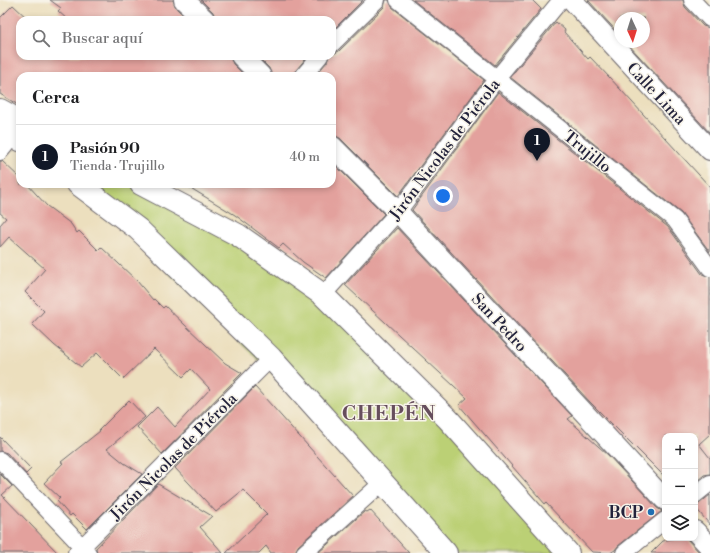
<!DOCTYPE html>
<html lang="es">
<meta charset="utf-8">
<style>
:root{--surface:#fff;--page:#f6f6f6;--text:#202124;--muted:#757577;--line:#e0e0e0;--accent:#111827}
body{margin:0;font-family:"Libre Bodoni",serif;background:var(--page);color:var(--text)}
.controls{position:absolute;right:12px;bottom:12px;display:grid;overflow:hidden;border-radius:8px;box-shadow:0 2px 6px #0003}
.controls button{width:36px;height:36px;display:grid;place-items:center;padding:0;border:0;border-bottom:1px solid var(--line);background:var(--surface);color:var(--text);font:20px sans-serif}
.compass{position:absolute;left:614px;top:12px;width:36px;height:36px;border-radius:50%;background:var(--surface);box-shadow:0 2px 6px #0003;rotate:176deg}
.you{position:absolute;left:443px;top:196px;width:14px;height:14px;margin:-10px;border:3px solid #fff;border-radius:50%;background:#1a73e8;box-shadow:0 0 0 6px #1a73e833}
.badge{display:grid;place-items:center;width:26px;height:26px;border-radius:50%;background:var(--accent);color:#fff;font-size:13px;font-weight:700}
.pin{position:absolute;translate:-50% -33px;filter:drop-shadow(0 1px 2px #0008)}
.pin::after{content:'';position:absolute;top:21px;width:14px;height:12px;background:inherit;clip-path:polygon(0 0,100% 0,50% 100%)}
.list{margin:0;padding:0;list-style:none}
h2{display:flex;justify-content:space-between;align-items:center;height:52px;margin:0;padding:0 16px;font-size:17px}
h2 small{font-size:13px;font-weight:400;color:var(--muted)}
.list li{display:grid;grid-template-columns:26px 1fr auto;gap:12px;align-items:center;box-sizing:border-box;height:64px;padding:0 16px;border-top:1px solid var(--line)}
.list b{display:block;font-size:15px;white-space:nowrap}
.list p{margin:0;font-size:13px;white-space:nowrap;color:var(--muted)}
.list em{font-size:13px;font-style:normal;color:var(--muted)}
.icon{flex:none;width:22px;height:22px;fill:none;stroke:currentColor;stroke-width:2;stroke-linecap:round;stroke-linejoin:round}
.map{position:relative;flex:none;width:710px;height:553px;overflow:hidden}
.search{position:absolute;background:var(--surface);box-shadow:0 2px 6px #0003;left:16px;top:16px;width:320px;height:44px;display:flex;align-items:center;gap:10px;box-sizing:border-box;padding:0 14px;border-radius:12px;color:var(--muted);font-size:15px}
.panel{position:absolute;background:var(--surface);box-shadow:0 2px 6px #0003;left:16px;top:72px;width:320px;height:116px;border-radius:12px}
.map>svg:first-child{display:block}
.green{fill:#bbd074;stroke:#6e7958}
.building{fill:#e3a19d}
.lines{fill:none;stroke-linecap:round;stroke-linejoin:round}
.minor-casing{stroke:#696469;stroke-width:18}
.tertiary-casing{stroke:#696469;stroke-width:22}
.secondary-casing{stroke:#696469;stroke-width:24}
.minor{stroke:#fff;stroke-width:16}
.tertiary{stroke:#fff;stroke-width:20}
.secondary{stroke:#fff;stroke-width:22}
.poi-dot{fill:#1f6fb2;stroke:#f7f3e8;stroke-width:1.5}
.labels{text-anchor:middle;stroke-width:3;stroke-linejoin:round;paint-order:stroke}
.street-label{font-size:16px;fill:#22223b;stroke:#f7f3e8}
.poi-label{font-size:16px;font-weight:bold;fill:#22223b;stroke:#f7f3e8;text-anchor:end}
.district-label{font-size:20px;font-weight:bold;letter-spacing:1px;fill:#664e5d;stroke:#f7f3e8}
</style>
<div class="map">
<svg width="710" height="553" viewBox="0 0 710 553">
<rect width="100%" height="100%" fill="#f7f3e8"/>
<filter id="ink" filterUnits="userSpaceOnUse"><feTurbulence type="fractalNoise" baseFrequency=".025" numOctaves="2"/><feDisplacementMap in="SourceGraphic" scale="8" xChannelSelector="R" yChannelSelector="G"/><feConvolveMatrix kernelMatrix="1 2 1 2 8 2 1 2 1" color-interpolation-filters="sRGB"/></filter>
<filter id="wash" filterUnits="userSpaceOnUse"><feTurbulence type="fractalNoise" baseFrequency=".012" numOctaves="4" result="noise"/><feDisplacementMap in="SourceGraphic" scale="16" xChannelSelector="R" yChannelSelector="G"/><feGaussianBlur stdDeviation="0.9" result="paint"/><feColorMatrix in="noise" values="0 0 0 0 0 0 0 0 0 0 0 0 0 0 0 0 0 1.4 0 .05"/><feComposite in="paint" operator="in"/></filter>
<g filter="url(#wash)">
<rect width="100%" height="100%" fill="#ecdfbe"/>
<path class="green" d="M78,184h63l182,111 245,258h-122l-63,-71z"/>
<g id="blocks">
<path class="building" d="M50,0h123l3,8 12,12h-120l-10,-9 3,-3z
M201,0h162l-31,31v-11h-116l-3,-8z
M386,0h3l3,7 92,73 -86,116 -58,-58 -8,-3v-59h-17l12,-14 2,-6 10,-5 45,-44z
M413,0h119l9,9 -46,56z
M588,0h95l2,7 18,19 7,2v105l-84,-91h18v-24h-24v17z
M13,5l15,14 -8,1v36h210l3,8 12,12h-225v30l-20,-12v-76z
M556,22l9,8 -1,2 24,27 2,-2 20,21 100,109v65l-29,-39 -171,-136z
M257,56h51l-12,14 -2,6h-22l-3,-8z
M498,92l170,135 34,47 8,3v157l-11,10 11,14v16l-6,1 -8,7 -1,-46h-30v41l-75,-75 -178,-192z
M0,161h2l18,17v6h7l20,22 24,18 6,9 2,-2 19,19 3,-3 36,34 16,19 1,-1 9,9 2,-2 60,57 17,10 -80,81 -25,-27 20,-20 18,20 35,-38 -19,-20 -8,8 -29,-28 -31,30 -26,-26 -16,14 -27,-22 -22,-21 12,-13 -19,-19 20,-23 -36,-32 -9,10v-22l6,-7 -6,-5z
M332,162l52,52 -58,64 -23,-16 -20,-18 -4,4 -44,-33 -51,-31h148z
M397,228l175,188 -4,3 40,36 49,53 5,3 -44,35 -3,4 -5,3 -18,-1 -46,-49 -1,1 -86,-99 8,-7 -122,-113z
M255,387l98,109 -55,50 -3,7h-24l-5,-7 -7,7h-33l41,-39 -24,-24 -27,22 -41,-44z
M129,400l16,17 -38,32 17,14 18,11 -55,55 -15,-15 -2,2 -13,-15 3,-3 -16,-15 19,-20 -2,-1 39,-31 -1,-1z
M0,437l31,32 -5,5 -19,-21 -7,-2z
M0,474l12,12 -10,9 56,58h-58z
M158,484l54,32 -12,11 23,26h-126l-1,-5z
M710,495v30l-15,-18z
M370,510l39,43h-91l47,-42 2,1z
M675,538h11l14,15h-49l12,-12z"/>
</g>
</g>
<g filter="url(#ink)">
<use href="#blocks" fill-opacity="0" stroke="#696469" stroke-width="1"/>
<g class="lines">
<g class="minor-casing">
<path id="minor" d="M398,0l277,220 35,48
M692,0l18,19
M332,44l45,-44
M303,76l17,-20
M0,152l19,-23
M323,295l75,-83 99,-134 64,-78
M0,460l88,93
M695,495l15,-12
M76,553l195,-195
M304,553l79,-71
M624,553l41,-33"/>
</g>
<g class="tertiary-casing">
<path id="tertiary" d="M184,0l21,20
M572,0l138,150
M241,56l20,20
M332,146l66,66 267,288
M695,531l15,16"/>
</g>
<g class="secondary-casing">
<path id="secondary" d="M0,110l20,11
M0,129l20,11
M78,184l60,45 133,129 175,195
M141,184l97,51 85,60 125,124 120,134"/>
</g>
<use href="#minor" class="minor"/>
<use href="#tertiary" class="tertiary"/>
<use href="#secondary" class="secondary"/>
</g>
</g>
<circle class="poi-dot" cx="651" cy="512" r="4"/>
<g class="labels">
<g class="street-label">
<text transform="translate(657 93) rotate(47)" y="6">Calle Lima</text>
<text transform="translate(444 149) rotate(-53)" y="6">Jirón Nicolas de Piérola</text>
<text transform="translate(588 151) rotate(39)" y="6">Trujillo</text>
<text transform="translate(500 322) rotate(47)" y="6">San Pedro</text>
<text transform="translate(173 456) rotate(-45)" y="6">Jirón Nicolas de Piérola</text>
</g>
<g class="poi-label">
<text x="643" y="518">BCP</text>
</g>
<g class="district-label">
<text x="389" y="420">CHEPÉN</text>
</g>
</g>
</svg>
<div class="controls">
<button>+</button>
<button>−</button>
<button><svg class="icon" aria-label="layers" viewBox="0 0 24 24"><path d="M12 4l9 5-9 5-9-5zM3 14l9 5 9-5"/></svg></button>
</div>
<svg class="compass" viewBox="-18 -18 36 36"><path d="M0-13l5 13h-10z" fill="#e53935"/><path d="M0 13l5-13h-10z" fill="#757577"/></svg>
<div class="you"></div>
<div class="pin badge" style="left:537px;top:161px">1</div>
<div class="search"><svg class="icon" aria-label="search" viewBox="0 0 24 24"><circle cx="10" cy="10" r="6"/><path d="M15 15l6 6"/></svg>Buscar aquí</div>
<section class="panel">
<h2>Cerca<small></small></h2>
<ul class="list">
<li><span class="badge">1</span><div><b>Pasión 90</b><p>Tienda · Trujillo</p></div><em>40 m</em></li>
</ul>
</section>
</div>
